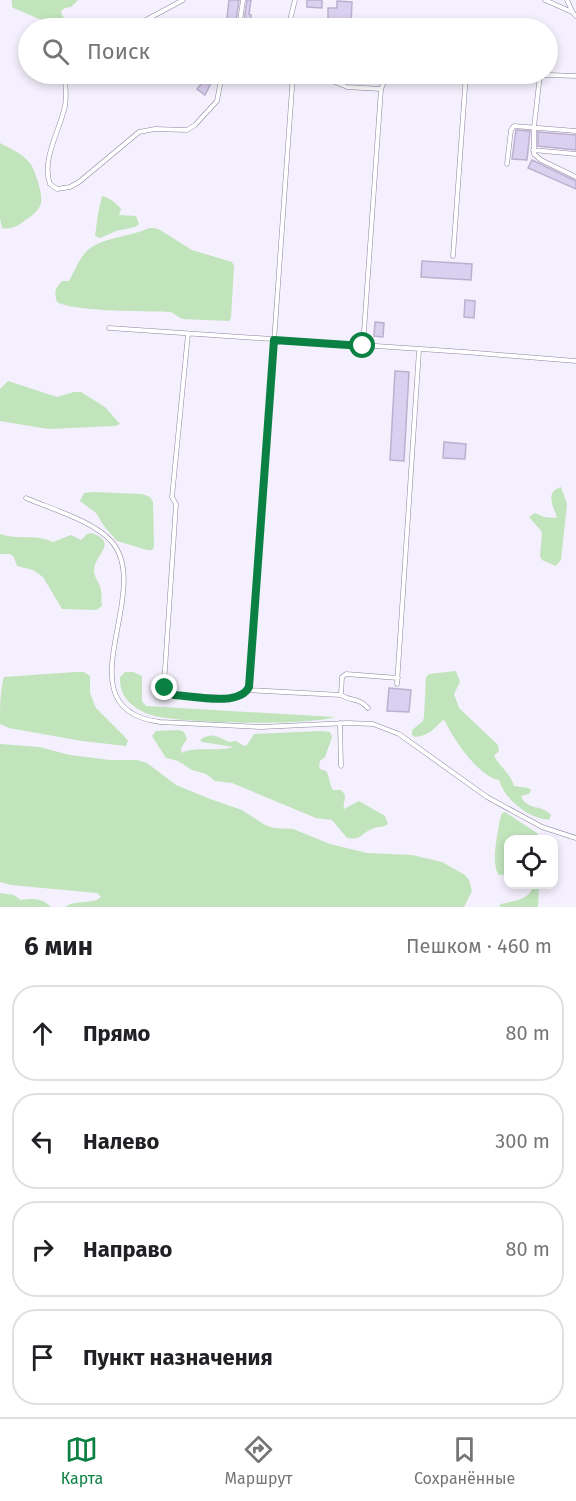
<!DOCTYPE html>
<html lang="ru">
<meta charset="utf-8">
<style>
:root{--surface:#fff;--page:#f2f2f2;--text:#202124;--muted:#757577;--line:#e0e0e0;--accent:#0b8043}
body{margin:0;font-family:"Fira Sans",sans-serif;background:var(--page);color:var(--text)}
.controls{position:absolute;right:18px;bottom:18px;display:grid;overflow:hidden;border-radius:12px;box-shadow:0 3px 9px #0003}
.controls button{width:54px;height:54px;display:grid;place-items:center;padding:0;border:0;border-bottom:2px solid var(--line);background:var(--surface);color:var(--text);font:30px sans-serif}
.stop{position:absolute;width:18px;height:18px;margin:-14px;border:4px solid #0b8043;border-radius:50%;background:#fff}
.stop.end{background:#0b8043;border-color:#fff;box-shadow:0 2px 6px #0008}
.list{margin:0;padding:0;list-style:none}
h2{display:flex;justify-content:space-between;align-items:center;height:78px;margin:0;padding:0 24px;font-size:26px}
h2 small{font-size:20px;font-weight:400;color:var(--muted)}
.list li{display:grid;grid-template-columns:39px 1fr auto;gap:18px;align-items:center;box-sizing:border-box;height:96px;margin:0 12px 12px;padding:0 12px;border:2px solid var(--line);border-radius:24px}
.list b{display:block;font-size:22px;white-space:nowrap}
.list em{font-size:20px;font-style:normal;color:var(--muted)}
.icon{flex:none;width:33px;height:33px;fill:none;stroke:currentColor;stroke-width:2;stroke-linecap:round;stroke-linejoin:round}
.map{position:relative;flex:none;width:576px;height:907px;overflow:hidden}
.search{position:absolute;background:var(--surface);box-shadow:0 3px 9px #0003;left:18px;right:18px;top:18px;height:66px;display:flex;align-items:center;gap:15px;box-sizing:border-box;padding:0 21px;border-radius:33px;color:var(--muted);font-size:22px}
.sheet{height:510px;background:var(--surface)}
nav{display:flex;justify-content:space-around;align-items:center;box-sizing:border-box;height:84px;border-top:2px solid var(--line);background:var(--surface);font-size:16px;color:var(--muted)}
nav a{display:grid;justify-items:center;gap:3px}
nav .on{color:var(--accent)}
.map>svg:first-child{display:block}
.green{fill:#c1e4bc}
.building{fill:#dad0ef;stroke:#bbb1cf;stroke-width:1.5}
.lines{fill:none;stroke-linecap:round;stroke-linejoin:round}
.lane-casing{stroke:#8d84a0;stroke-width:5}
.lane{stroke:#fff;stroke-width:4}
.route{stroke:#0b8043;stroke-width:8}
</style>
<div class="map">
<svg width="576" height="907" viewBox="0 0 576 907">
<rect width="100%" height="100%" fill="#f4f0fd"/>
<path class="green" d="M12,0h66l-7,7 -6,1 -4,3 1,4 9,13h-16c-7,-7 -32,-15 -43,-21z
M0,143c9,5 21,10 28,18 6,6 7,13 10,21 6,21 5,27 -14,39 -6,5 -14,9 -22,7l-2,-9z
M102,196c8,2 14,7 19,13l-2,6 17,1 3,8 -4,3 -19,4 -16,7 -5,-2 3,-22z
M149,228h6l5,2 32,20 40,12 2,4 -3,52 -2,3 -47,-2 -11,-7c-24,-1 -97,0 -114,-10 -3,-10 -2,-14 5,-21h7c5,-9 10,-22 17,-29 14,-15 45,-15 63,-24z
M8,381l49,16 17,-5h7l24,15 15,17 -5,2 -67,3 -48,-8v-32z
M561,487l6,17 -6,56 -5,6 -14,-6 -2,-4 2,-24 -13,-15 6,-4 9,4 13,1c-3,-11 -13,-26 4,-31z
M93,492l49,2 8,3 3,5 1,45 -2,3h-5l-30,-9 -13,-15 -8,-13 -16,-12 4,-8z
M92,533c28,11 1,21 2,39 1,6 4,9 6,14 2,6 1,14 2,20l-6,4 -34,-1 -19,-32 -10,-7 -16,-4 -3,-9 -4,-3h-10v-20c17,6 37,0 53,8l18,-7 10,5 6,-6z
M456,671l4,11 -6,12 5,14 39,37 1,6 -5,5c6,11 17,18 20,30l14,2 3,2 -2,4 -8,2c6,15 21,8 30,19l-2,5c-21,-2 -44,-20 -50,-40 -20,-3 -46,-41 -54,-59l-2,-1c-9,9 -15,16 -28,17l-3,-2v-5l11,-9 1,-4 2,-40 3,-3z
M75,672h9l6,4v17l6,15 29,29 3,4 -2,5 -44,-5 -73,-13 -9,-4c0,-14 0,-34 4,-47z
M125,672h8l9,4v25l4,5 189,11c-26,9 -162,7 -187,-3 -17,-7 -29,-18 -28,-37z
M179,730l5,2 3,7 -6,9 1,5c12,-7 35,-1 52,-6l-32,-5 -2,-2c13,-9 18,-2 29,2l7,-1 8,5 3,-1 7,-11 67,-3 9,1 2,5 -7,20 -5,4 -1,5 1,3 6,2c4,6 3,13 7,19h8c8,7 1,11 3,19l15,-8 26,15 3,8c-6,4 -8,2 -14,4 -12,4 -12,13 -27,10l-15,-18 -16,-2 -84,-35 -17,-2 -9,-7 -14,-4 -14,-9 -12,-3 -14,-22 4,-5z
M0,744l39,3 31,8 40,5h27l10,3 29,22 34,14 32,11 23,15 9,3 19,1 37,15 37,9 45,2 30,7 23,13 4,5 3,11 -8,16h-399c11,-8 28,-2 36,-10l-4,-4 -86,-8 -11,-3z
M505,812l32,21 4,6 -33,1v34l-9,1c-9,-11 -1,-42 1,-56l2,-6z
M534,885h5l-1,22h-39l2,-3c15,-4 27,-3 33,-19z
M0,893l14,2 7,5c11,-2 22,-2 30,7h-51z"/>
<path class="building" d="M229,0h10l-4,28h-9z
M247,0h4l-2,14 2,1 -1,13h-7z
M307,0h15v8l-15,-1z
M337,1l15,1 -1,21 -23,-1v-14h9z
M206,78l6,3 -7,14 -8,-6z
M516,130l14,1 -3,29 -15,-1z
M538,132l38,3v15l-38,-4z
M532,160l44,21v8l-48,-21z
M422,261l50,3 -1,16 -50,-3z
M465,300l10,1 -1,17 -10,-1z
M375,322l9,1 -1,14 -9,-1z
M395,371l14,1 -5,89 -14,-1z
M444,442l22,2 -1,15 -22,-1z
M389,688l22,2 -2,22 -22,-1z"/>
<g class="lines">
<g class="lane-casing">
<path id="lane" d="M545,0l27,12 4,4
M567,0l5,11
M131,28l52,-28
M239,28l4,-28
M288,28l7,-28
M65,74c0,11 2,21 0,32 -5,24 -24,54 -15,78l7,5 13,-2 9,-5 60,-50 16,-3 32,1 8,-5 22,-24 5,-27
M293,74l30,3 24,10 34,2 6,-15
M521,74l55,2
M540,75l-6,52v27l7,6 35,17
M533,150l43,4
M507,164l4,-34 3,-4 62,5
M453,256l13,-182
M109,328l356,24 111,9
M188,334l-16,163 4,7 -12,180 3,7 7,4 61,3 9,-4 6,-14 43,-606
M363,346l18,-257
M26,498c25,11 68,23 86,44 43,51 -53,167 48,180l101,5 87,-4 25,1 26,10 88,63 55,30 34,11
M397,684l22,-334
M247,690l94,5 1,-18 4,-3 52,4
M341,695c11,7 17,2 27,13
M340,723l1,43"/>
</g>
<use href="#lane" class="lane"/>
</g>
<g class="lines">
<path class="route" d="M165,688l5,5 4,2c20,1 65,12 75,-8l25,-347 89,6"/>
</g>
</svg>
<div class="controls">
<button><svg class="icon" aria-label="locate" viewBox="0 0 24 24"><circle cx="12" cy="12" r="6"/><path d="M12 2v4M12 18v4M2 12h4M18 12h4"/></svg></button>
</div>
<div class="stop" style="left:363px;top:346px"></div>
<div class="stop end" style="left:165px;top:688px"></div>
<div class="search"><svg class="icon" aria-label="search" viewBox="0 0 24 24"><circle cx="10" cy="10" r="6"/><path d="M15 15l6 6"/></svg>Поиск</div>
</div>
<section class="sheet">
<h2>6 мин<small>Пешком · 460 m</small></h2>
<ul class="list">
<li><svg class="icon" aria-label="ahead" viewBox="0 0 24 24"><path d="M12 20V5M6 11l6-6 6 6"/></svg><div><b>Прямо</b></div><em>80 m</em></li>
<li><svg class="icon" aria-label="left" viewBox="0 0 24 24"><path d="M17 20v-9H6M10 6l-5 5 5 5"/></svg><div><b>Налево</b></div><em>300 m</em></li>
<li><svg class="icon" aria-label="right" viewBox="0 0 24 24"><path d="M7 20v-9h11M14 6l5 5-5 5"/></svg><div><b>Направо</b></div><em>80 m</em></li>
<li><svg class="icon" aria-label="arrive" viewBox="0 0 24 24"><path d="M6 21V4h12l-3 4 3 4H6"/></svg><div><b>Пункт назначения</b></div></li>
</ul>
</section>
<nav>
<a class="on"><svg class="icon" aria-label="map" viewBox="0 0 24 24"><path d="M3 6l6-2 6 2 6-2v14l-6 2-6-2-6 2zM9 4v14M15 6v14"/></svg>Карта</a>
<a><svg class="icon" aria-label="directions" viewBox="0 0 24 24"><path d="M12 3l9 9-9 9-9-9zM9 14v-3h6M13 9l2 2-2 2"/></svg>Маршрут</a>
<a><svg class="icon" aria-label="saved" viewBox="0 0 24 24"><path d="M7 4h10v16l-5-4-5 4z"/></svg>Сохранённые</a>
</nav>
